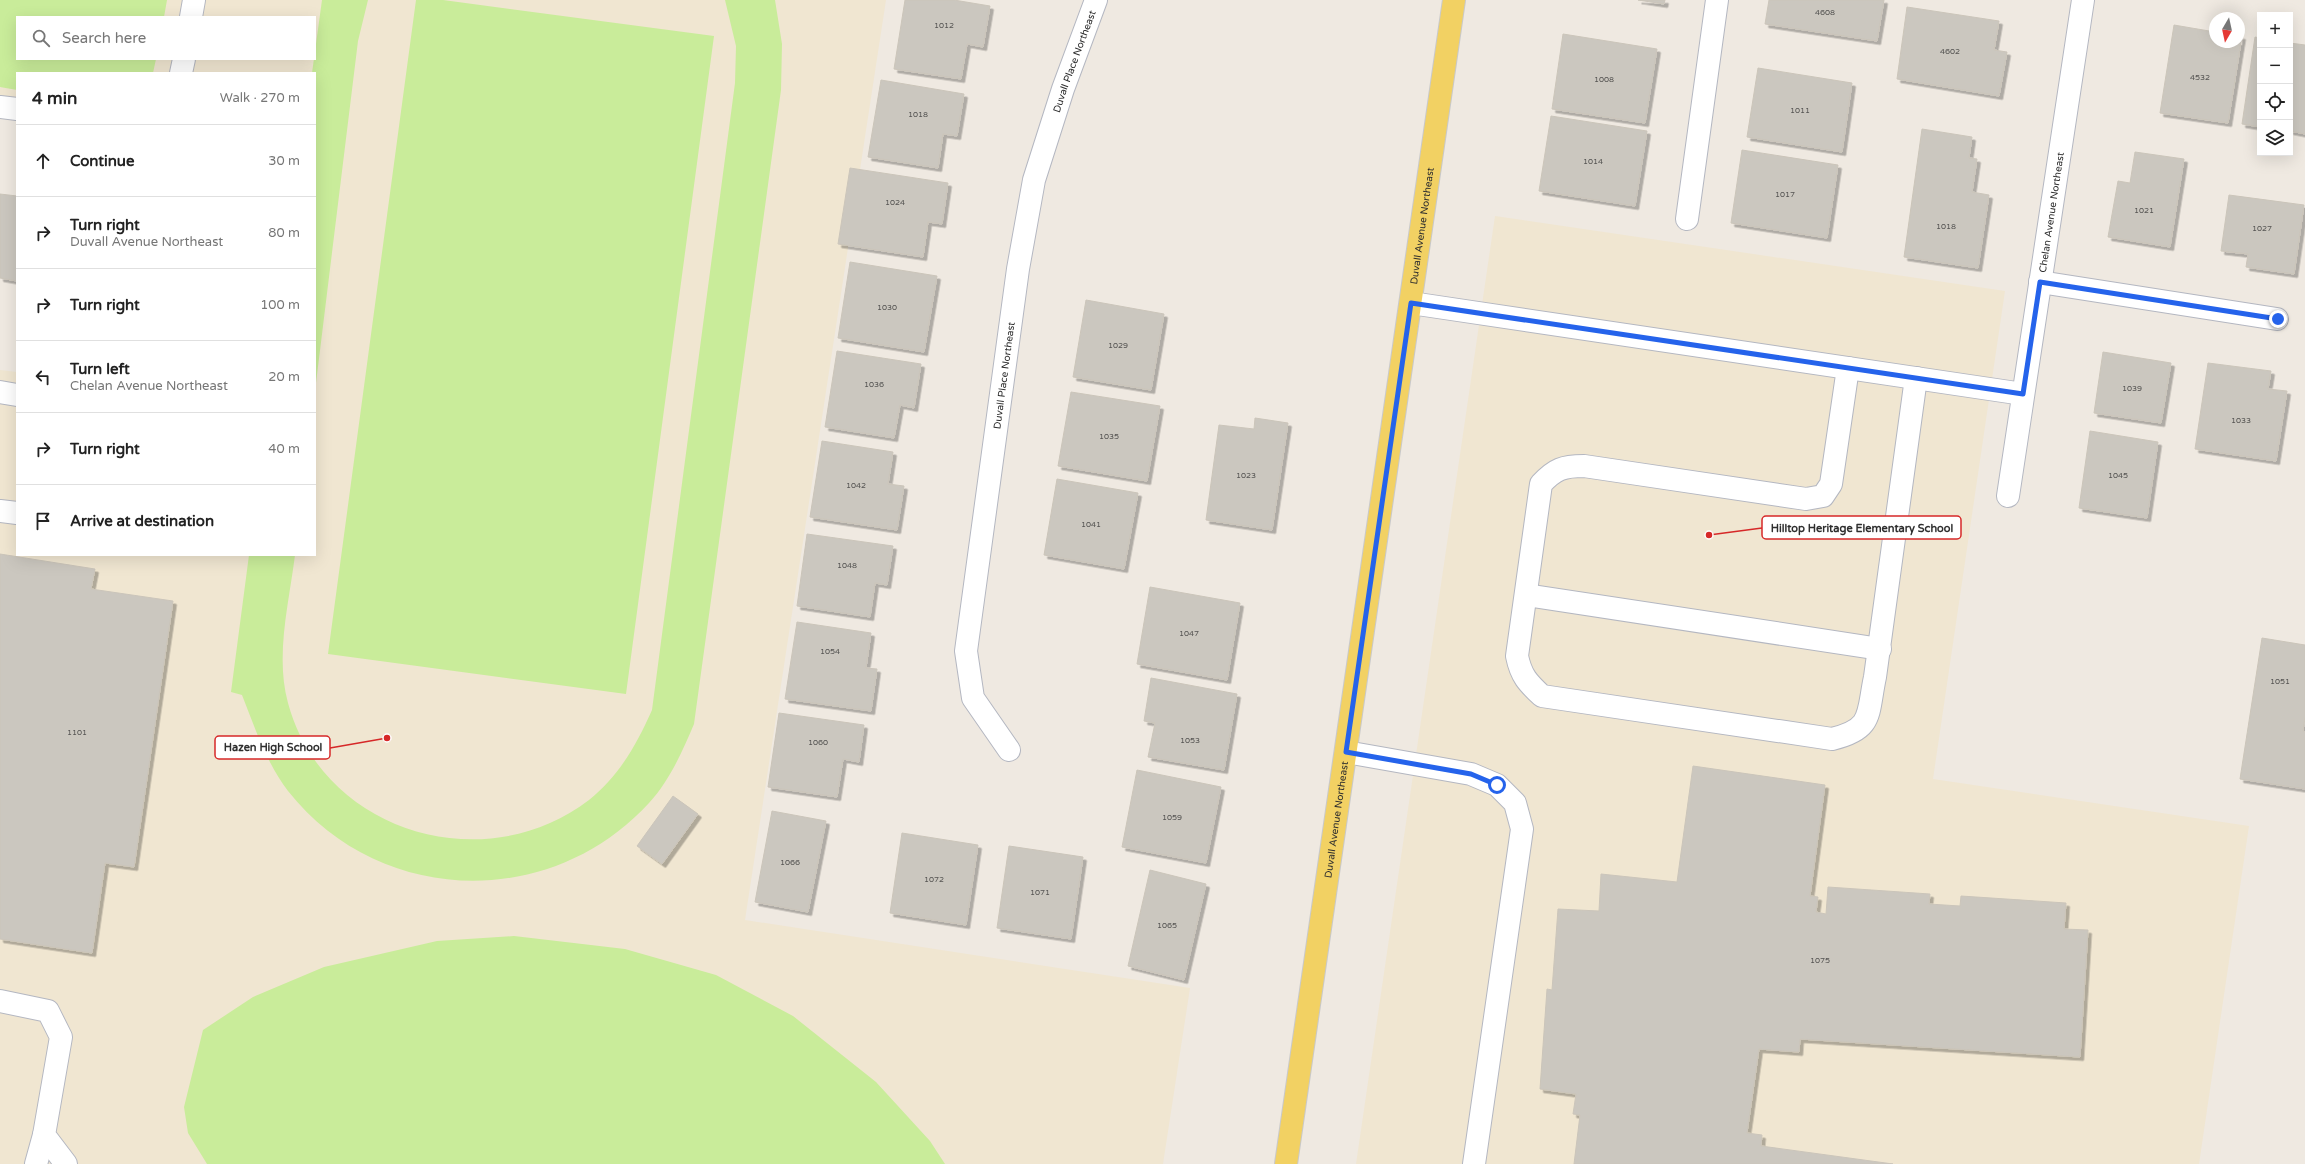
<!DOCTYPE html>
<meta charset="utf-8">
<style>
:root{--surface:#fff;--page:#f2f2f2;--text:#222;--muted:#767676;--line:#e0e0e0}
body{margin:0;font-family:"Varela Round",sans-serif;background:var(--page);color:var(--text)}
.controls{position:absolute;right:12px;top:12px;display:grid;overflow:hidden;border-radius:0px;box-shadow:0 4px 16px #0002}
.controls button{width:36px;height:36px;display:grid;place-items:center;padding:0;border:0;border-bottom:1px solid var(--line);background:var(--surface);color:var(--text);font:20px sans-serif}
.compass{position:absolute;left:2209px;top:12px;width:36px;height:36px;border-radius:50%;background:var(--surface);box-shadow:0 4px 16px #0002;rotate:189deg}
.stop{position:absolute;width:12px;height:12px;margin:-9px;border:3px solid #2563eb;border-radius:50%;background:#fff}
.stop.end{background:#2563eb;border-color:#fff;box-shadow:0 1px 4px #0008}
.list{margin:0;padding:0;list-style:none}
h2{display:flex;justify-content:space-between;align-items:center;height:52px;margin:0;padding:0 16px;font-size:17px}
h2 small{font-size:13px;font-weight:400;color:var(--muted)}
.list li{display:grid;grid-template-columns:26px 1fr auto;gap:12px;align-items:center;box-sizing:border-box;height:72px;padding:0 16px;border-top:1px solid var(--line)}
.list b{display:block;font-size:15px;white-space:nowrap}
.list p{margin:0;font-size:13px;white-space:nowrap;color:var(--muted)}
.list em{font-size:13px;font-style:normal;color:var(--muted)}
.icon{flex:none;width:22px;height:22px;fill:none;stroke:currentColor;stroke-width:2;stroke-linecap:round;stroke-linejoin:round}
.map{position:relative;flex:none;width:2305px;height:1164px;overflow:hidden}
.search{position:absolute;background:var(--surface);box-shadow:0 4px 16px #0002;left:16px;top:16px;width:300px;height:44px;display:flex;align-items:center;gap:10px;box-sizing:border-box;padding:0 14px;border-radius:0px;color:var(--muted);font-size:15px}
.panel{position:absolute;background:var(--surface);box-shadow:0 4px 16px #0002;left:16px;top:72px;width:300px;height:484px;border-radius:0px}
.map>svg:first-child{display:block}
.education{fill:#f0e6d1;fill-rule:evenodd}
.pitch{fill:#c9ec9a}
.building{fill:#cbc7bf;stroke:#cbc5ba;filter:url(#shadow)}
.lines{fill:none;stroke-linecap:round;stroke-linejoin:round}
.minor-casing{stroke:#b4b7c1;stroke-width:24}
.major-casing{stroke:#c9c9c9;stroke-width:24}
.minor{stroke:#fff;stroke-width:22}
.major{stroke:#f2d163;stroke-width:22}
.route{stroke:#2563eb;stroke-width:5}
.labels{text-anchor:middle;stroke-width:3.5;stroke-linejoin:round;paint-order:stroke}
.number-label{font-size:8px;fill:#555452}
.street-label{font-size:10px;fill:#2e2e2e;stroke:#fff}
.leader{fill:none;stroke:#d62828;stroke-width:1.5}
.callout-dot{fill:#d62828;stroke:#fff;stroke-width:1.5}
.callout{fill:#fff;stroke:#d62828;stroke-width:1.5}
.callout-label{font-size:11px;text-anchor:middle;font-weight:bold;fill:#2e2e2e}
</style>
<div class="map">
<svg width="2305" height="1164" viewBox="0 0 2305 1164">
<defs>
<filter id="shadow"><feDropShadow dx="3.5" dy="3.5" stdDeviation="0" flood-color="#0004"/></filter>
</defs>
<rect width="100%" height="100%" fill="#efe9e1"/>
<path class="education" d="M0,0h886l-141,920 445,68 -27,176h-1163v-794l17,2v183h298v-482h-298v44l-17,-2zM17,17h298v42h-298z
M1495,216l510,75 -72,488 316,47 -50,338h-843z"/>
<path class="pitch" d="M0,0h167l-3,17h-147v42h139l-3,14h-136v17l-17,-3z
M322,0h46l-10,41 -43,350v-318h-3z
M416,0h27l271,36 -88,658 -298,-40z
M725,0h50l7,44 -1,46 -87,634c-12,28 -24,56 -45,79 -99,108 -270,103 -361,-12 -22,-29 -33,-63 -46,-96l-11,-3 18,-137h46c-6,48 -20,101 -7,148 35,130 197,177 301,97 30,-24 48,-56 63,-90l83,-627 1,-37z
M514,936l111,13 91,26 77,41 83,66 54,59 15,23h-738l-19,-31 -4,-26 19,-77 50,-33 71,-30 113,-26z"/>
<path class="building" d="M905,0h49l36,6 -7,41 -16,-3 -6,35 -67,-10z
M1638,0h27l-1,4z
M1769,0h115l-7,41 -112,-17z
M1907,7l92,14 -5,29 13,2 -8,44 -102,-17z
M2174,25l41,7v10h24v-6h3l-14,87 -68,-10z
M1563,34l94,15 -12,74 -93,-14z
M2255,37l5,1v89l-18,-3z
M2290,43l15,2v89l-15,-3z
M1758,68l94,15 -10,69 -95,-15z
M881,80l83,14 -7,42 -14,-2 -5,34 -70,-11z
M1551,116l96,15 -12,75 -96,-15z
M1922,129l50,8 -3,21 8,1 -5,33 17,3 -11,73 -74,-11z
M1742,150l96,15 -11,73 -96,-15z
M2135,152l49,7 -14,88 -62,-10 10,-56 12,2z
M850,168l98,15 -6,41 -14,-2 -5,35 -85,-13z
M0,194l17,2v85l-17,-3z
M2229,195l75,10 -10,69 -48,-7 2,-13 -27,-3z
M850,262l87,14 -13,76 -86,-14z
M1086,300l78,14 -13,76 -78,-13z
M837,351l84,13 -7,44 -14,-3 -6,33 -69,-11z
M2103,352l68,11 -10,60 -67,-10z
M2208,363l63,8 -3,18 19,2 -11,70 -81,-12z
M1071,392l89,14 -13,75 -89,-15z
M1255,418l33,5 -16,107 -66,-10 13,-95 35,4z
M2090,431l68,11 -11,76 -68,-10z
M822,441l71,11 -5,32 16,2 -7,44 -87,-13z
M1057,479l81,14 -14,76 -80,-14z
M807,534l86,12 -6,39 -12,-2 -5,34 -73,-11z
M0,554l95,15 -4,20 82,12 -39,266 -29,-4 -13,90 -92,-14z
M1150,587l90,16 -13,77 -90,-16z
M797,622l74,11 -5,35 11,1 -6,42 -86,-12z
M2262,638l43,7v72l-2,14 2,1v57l-65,-10z
M1151,678l86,16 -13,76 -76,-13 7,-34 -11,-2z
M779,713l85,12 -5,37 -16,-3 -6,38 -69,-10z
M1693,766l132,19 -15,111 8,1 -2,15 10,2 2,-27 102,7 -1,10 31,2 1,-10 105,7 -2,26 24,1 -8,127 -280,-18 -1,13 -40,-3 -12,84 15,2 -1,11 132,18h-319l6,-49 -7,-1 3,-20 -36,-5 7,-100 5,1 6,-81 41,2 2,-37 76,8z
M1137,770l84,17 -15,76 -84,-16z
M673,796l25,18 -36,50 -25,-18z
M772,811l54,10 -18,91 -53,-10z
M902,833l76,12 -12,80 -76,-12z
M1009,846l74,11 -12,82 -74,-11z
M1150,870l56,14 -22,96 -56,-14z"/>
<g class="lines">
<g class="minor-casing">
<g id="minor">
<path d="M191,17l3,-17"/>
<path d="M181,73l3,-14"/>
<path d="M0,107l17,2"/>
<path d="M1687,219l30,-219"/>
<path d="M2040,282l237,37"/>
<path d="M1411,303l612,91"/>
<path d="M1848,368l-17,116 -8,12 -17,3 -222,-33c-21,0 -29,3 -43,18l-24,172c4,20 11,27 25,40l290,43c42,-10 35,-25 43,-62l41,-299"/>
<path d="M0,392l17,3"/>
<path id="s1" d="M2008,496l75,-496"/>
<path d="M0,511l17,2"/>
<path d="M1526,595l354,54"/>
<path id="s2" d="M1009,750l-36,-52 -7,-47 52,-382 16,-89 29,-91 33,-89"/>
<path d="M1346,752l125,22 26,11 18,18 7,26 -48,335"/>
<path d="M0,1001l48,10 13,26 -17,98 22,29"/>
<path d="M36,1164l8,-29"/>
</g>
</g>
<g class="major-casing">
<g id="major">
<path id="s3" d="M1286,1164l168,-1164"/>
</g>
</g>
<use href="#minor" class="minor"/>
<use href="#major" class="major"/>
</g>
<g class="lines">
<path class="route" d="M1497,785l-26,-11 -125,-22 65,-449 612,91 17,-112 238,37"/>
</g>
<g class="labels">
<g class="number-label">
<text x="1825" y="15">4608</text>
<text x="944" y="28">1012</text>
<text x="1950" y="54">4602</text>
<text x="2200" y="80">4532</text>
<text x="1604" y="82">1008</text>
<text x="1800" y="113">1011</text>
<text x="918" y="117">1018</text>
<text x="1593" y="164">1014</text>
<text x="1785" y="197">1017</text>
<text x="895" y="205">1024</text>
<text x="2144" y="213">1021</text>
<text x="1946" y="229">1018</text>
<text x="2262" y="231">1027</text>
<text x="887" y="310">1030</text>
<text x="1118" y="348">1029</text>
<text x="874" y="387">1036</text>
<text x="2132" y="391">1039</text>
<text x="2241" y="423">1033</text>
<text x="1109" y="439">1035</text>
<text x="1246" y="478">1023</text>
<text x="2118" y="478">1045</text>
<text x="856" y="488">1042</text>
<text x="1091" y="527">1041</text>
<text x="847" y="568">1048</text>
<text x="1189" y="636">1047</text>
<text x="830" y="654">1054</text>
<text x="2280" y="684">1051</text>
<text x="77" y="735">1101</text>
<text x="1190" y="743">1053</text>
<text x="818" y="745">1060</text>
<text x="1172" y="820">1059</text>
<text x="790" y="865">1066</text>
<text x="934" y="882">1072</text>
<text x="1040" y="895">1071</text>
<text x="1167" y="928">1065</text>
<text x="1820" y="963">1075</text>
</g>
<g class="street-label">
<text dy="4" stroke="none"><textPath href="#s2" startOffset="712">Duvall Place Northeast</textPath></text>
<text dy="4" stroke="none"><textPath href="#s1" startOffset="287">Chelan Avenue Northeast</textPath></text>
<text dy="4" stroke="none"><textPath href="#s3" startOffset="948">Duvall Avenue Northeast</textPath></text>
<text dy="4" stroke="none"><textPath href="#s2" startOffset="389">Duvall Place Northeast</textPath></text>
<text dy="4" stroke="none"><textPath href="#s3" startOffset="348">Duvall Avenue Northeast</textPath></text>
</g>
</g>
<path class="leader" d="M1709 535L1762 528M387 738L330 748"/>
<g class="callout-dot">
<circle cx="1709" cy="535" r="4"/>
<circle cx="387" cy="738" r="4"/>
</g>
<g class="callout">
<rect x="1762" y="516" width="199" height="23" rx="4"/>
<rect x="215" y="736" width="115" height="23" rx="4"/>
</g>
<g class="callout-label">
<text x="1862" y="532">Hilltop Heritage Elementary School</text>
<text x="273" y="751">Hazen High School</text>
</g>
</svg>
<div class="controls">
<button>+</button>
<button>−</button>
<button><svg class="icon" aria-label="locate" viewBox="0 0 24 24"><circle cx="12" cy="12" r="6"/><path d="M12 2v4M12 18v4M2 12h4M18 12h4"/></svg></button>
<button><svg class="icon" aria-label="layers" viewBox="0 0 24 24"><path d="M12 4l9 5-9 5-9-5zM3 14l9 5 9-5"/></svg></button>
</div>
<svg class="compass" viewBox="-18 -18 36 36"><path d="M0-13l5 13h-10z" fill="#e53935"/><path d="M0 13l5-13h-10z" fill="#767676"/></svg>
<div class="stop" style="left:1497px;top:785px"></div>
<div class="stop end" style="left:2278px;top:319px"></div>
<div class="search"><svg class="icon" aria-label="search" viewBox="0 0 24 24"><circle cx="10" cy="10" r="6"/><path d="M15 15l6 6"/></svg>Search here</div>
<section class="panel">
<h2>4 min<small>Walk · 270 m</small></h2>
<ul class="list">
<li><svg class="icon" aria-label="ahead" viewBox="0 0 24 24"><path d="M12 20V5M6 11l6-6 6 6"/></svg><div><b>Continue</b></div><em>30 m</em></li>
<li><svg class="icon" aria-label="right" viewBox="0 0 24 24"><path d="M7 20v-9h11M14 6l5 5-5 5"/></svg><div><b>Turn right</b><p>Duvall Avenue Northeast</p></div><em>80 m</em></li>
<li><svg class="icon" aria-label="right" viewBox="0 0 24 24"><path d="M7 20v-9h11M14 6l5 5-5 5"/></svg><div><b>Turn right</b></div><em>100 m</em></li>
<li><svg class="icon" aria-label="left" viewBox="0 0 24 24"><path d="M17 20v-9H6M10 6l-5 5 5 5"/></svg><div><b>Turn left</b><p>Chelan Avenue Northeast</p></div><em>20 m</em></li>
<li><svg class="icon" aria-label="right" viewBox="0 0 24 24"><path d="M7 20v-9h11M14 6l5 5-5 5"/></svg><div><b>Turn right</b></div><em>40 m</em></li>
<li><svg class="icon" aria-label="arrive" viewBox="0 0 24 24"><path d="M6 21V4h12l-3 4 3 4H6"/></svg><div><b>Arrive at destination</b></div></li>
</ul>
</section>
</div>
